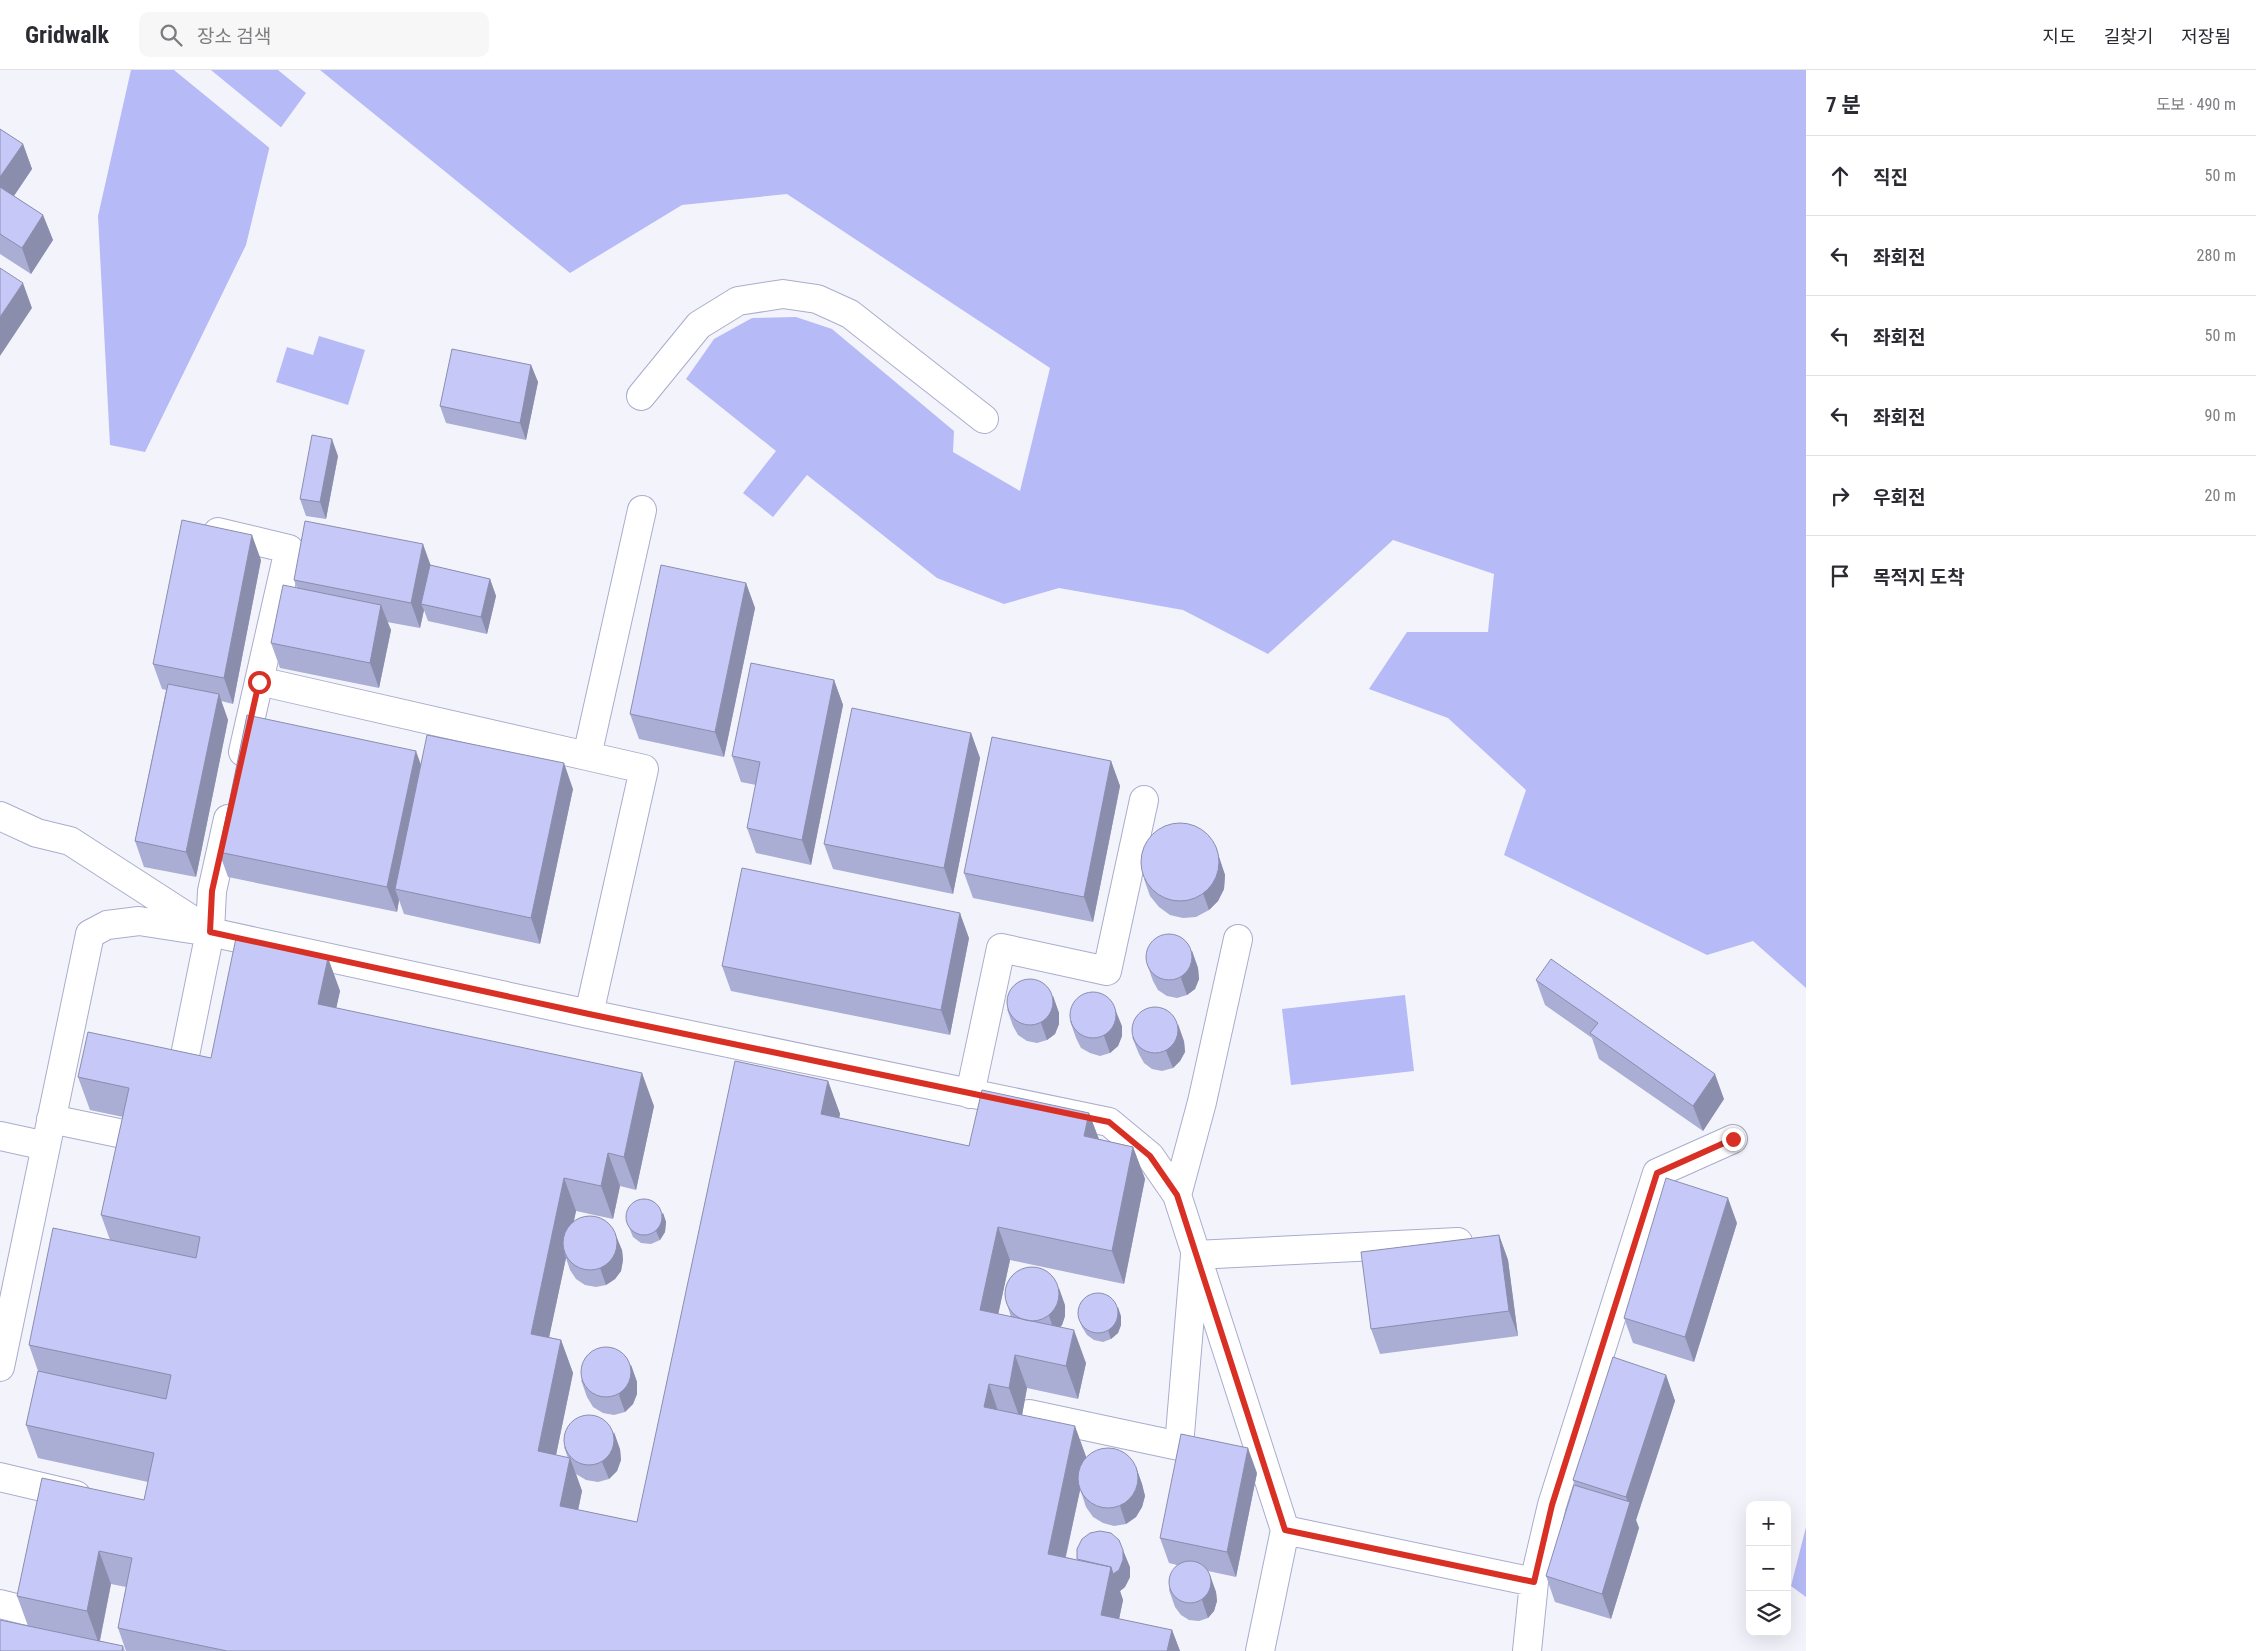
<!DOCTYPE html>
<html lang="ko">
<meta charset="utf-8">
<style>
:root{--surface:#fff;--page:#f7f7f7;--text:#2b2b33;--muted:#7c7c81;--line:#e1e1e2}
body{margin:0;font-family:"Roboto Condensed","Noto Sans KR",sans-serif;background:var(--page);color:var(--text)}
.controls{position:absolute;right:15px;bottom:15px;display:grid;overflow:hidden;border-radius:10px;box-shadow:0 5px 20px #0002}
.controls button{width:45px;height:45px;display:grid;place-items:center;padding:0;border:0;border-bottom:1px solid var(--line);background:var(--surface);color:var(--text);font:25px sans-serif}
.stop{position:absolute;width:15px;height:15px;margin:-11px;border:4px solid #d93025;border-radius:50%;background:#fff}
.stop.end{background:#d93025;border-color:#fff;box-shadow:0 1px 5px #0008}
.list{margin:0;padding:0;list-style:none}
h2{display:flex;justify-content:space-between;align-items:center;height:65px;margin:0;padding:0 20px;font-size:21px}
h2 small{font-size:16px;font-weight:400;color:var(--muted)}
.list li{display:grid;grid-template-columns:32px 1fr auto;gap:15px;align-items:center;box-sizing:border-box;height:80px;padding:0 20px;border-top:1px solid var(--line)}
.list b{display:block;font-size:19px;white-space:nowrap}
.list em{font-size:16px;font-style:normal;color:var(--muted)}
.icon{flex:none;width:28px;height:28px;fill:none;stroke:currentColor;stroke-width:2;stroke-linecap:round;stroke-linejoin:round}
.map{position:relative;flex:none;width:1806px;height:1581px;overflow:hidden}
header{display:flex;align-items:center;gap:30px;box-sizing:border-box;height:70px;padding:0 25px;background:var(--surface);border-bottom:1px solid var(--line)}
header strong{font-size:24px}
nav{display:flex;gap:28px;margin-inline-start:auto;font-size:18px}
.search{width:350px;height:45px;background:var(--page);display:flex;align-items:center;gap:12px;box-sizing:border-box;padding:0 18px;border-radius:10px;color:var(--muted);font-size:19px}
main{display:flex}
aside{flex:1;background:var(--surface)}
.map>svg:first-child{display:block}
.water{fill:#b6baf6}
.pier{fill:#f3f4fb}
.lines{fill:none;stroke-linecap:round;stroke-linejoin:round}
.minor-casing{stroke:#a9accd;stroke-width:30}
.minor{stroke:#fff;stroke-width:28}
.wall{fill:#aaadd4}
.shaded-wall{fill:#8b8dad}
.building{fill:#c6c9f7;stroke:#8b8dad}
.route{stroke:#d93025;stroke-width:6}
</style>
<header>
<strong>Gridwalk</strong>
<div class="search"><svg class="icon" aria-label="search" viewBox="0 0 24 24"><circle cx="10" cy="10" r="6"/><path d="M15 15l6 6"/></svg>장소 검색</div>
<nav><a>지도</a><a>길찾기</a><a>저장됨</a></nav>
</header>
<main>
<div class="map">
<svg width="1806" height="1581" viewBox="0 0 1806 1581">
<rect width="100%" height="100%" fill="#f3f4fb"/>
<path class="water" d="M131,0h147l28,23 -35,48 -25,104 -101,207 -35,-7 -12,-229z
M320,0h1486v918l-53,-47 -46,14 -203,-100 22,-65 -78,-72 -79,-29 38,-57h81l6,-58 -101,-34 -125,114 -85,-44 -124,-22 -55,16 -67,-26 -130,-103 -34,42 -30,-24 33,-42 -90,-72 28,-40 38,-21 44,-1 36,12 122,102 -1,21 67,39 30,-123 -263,-174 -105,11 -112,68z
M319,266l46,14 -17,55 -72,-23 11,-35 26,8z
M1405,925l9,76 -123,14 -9,-76z
M1806,1457v70l-15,-11z"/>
<path class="pier" d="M174,0h37l72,59 -9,13 -2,8z"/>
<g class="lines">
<g class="minor-casing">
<path id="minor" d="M641,326l58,-71 39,-24 45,-7 34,5 33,15 134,105
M218,462l71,17 -46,203
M259,611l328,75
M0,746l37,17 33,8 133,86
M589,944l55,-245 -57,-13 55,-246
M182,1000l28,-138 2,-41 16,-72
M970,1024l31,-146 106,23 37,-171
M51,1049l77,16
M0,1066l46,10
M1177,1125l25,-93 36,-163
M0,1297l90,-433 17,-9 32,-4 71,11 379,82 520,108 41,34 27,39 108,335 249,52
M1029,1344l150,32 16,-191 263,-13
M0,1407l76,18
M0,1534l28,7
M1260,1581l25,-121
M1527,1581l7,-69 18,-77 105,-332 76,-34"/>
</g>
<use href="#minor" class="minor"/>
</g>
<path class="wall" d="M0,59l23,15 9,25 -18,27 29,19 10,25 -22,34 -31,-20z
M531,295l7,17 -12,58 -80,-17 -6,-17z
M338,386l-12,63 -20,-3 -6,-17z
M261,490l-28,144 -12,-3 7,19 -32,157 -52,-10 -9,-26 31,-151 -4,-1 -9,-25z
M430,495l60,14 6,17 -9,38 -59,-13 -4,-11 -4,18 -33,-6 4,8 -12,58 -99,-20 -9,-25 26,-55 -3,-8z
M746,513l9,25 -31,149 -85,-18 -9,-25z
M834,610l9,25 -32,160 -55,-12 -9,-25 9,-43 -15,-3 -9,-26z
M971,663l9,25 -27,136 -120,-25 -9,-25z
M1111,691l9,25 -27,136 -120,-24 -9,-25z
M421,694l152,25 -33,155 -136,-30 -5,-14 -2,12 -169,-35 -9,-25z
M1215,775l10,30 -1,14 -6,12 -9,9 -13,7 -13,1 -13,-3 -11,-8 -9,-11 -6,-17z
M969,868l-19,97 -219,-44 -9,-25z
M1192,881l6,17 1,11 -4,10 -8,6 -10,3 -10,-2 -9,-6 -5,-9 -6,-17z
M328,888l12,33 -4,17 318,98 -18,84 -16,-4 -7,33 -37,-8 -2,10 48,29 1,10 -2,11 -6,8 -9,6 -10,2 -11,-2 -9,-6 -6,-9 -4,-12 -17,79 12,3 12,33 -17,82 12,3 -4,-11 56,2 1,11 -4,11 -8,8 -11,3 -12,-2 -10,-6 -1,-3 7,20 -4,19 59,12 191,-441 12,33 -1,4 130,28 120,-33 10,26 34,8 12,32 -21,105 -114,-24 -12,54 13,3 -5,-16 59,4v11l-3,9 -2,2 26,36 -8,36 -51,-11 -5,27 64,43 50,9 6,17 3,12 -3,11 -6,10 -10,7 -12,2 -11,-3 -10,-6 -7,-10 -6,-18 -14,68 11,3 53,7v10l-5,10 -5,4 3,9 -4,19 53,11 8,21h-1054l-8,-23 8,-41 -15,-3 -11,57 23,5 2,5h-125l28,-25 -11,-30 127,-96 4,-18 -110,-24 -12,-33 12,-54 -9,-26 81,-105 -9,-25 22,-98 -33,-7 -12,-33 133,-19z
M1536,910l188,119 -21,32 -104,-72 -7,-21 -47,-33z
M1053,926l6,17v11l-4,10 -8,6 -10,3 -10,-2 -9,-6 -5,-9 -6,-17z
M1070,951l52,5v10l-4,10 -8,7 -10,3 -10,-3 -9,-5 -5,-10z
M1132,967l52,4 1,11 -5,9 -7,7 -11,3 -10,-2 -8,-6 -5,-9z
M663,1143l3,9 -1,10 -5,8 -9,4 -10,-1 -8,-6 -7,-17z
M1737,1153l-43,139 -61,-19 -9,-25z
M1499,1165l9,25 10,76 -138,18 -9,-25z
M1121,1246v9l-3,8 -7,6 -8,3 -9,-2 -7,-5 -5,-8 -3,-8z
M631,1295l6,17v12l-4,10 -8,8 -11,3 -11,-2 -10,-6 -6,-10 -6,-17z
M1666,1305l9,26 -39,119 3,8 -28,91 -56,-17 -9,-26 29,-90 -2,-6z
M1257,1403l-21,104 -28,-6 8,21 1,9 -3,10 -6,7 -9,3 -10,-1 -8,-5 -6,-8 -6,-17 8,-25 -8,-2 -9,-25z"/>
<path class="shaded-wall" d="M23,74l9,25 -27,40 -5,-13v-19z
M43,145l10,25 -22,34 -9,-26z
M23,213l9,25 -32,48v-39z
M531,295l7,17 -12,58 -6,-17z
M332,369l6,17 -12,63 -6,-17z
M252,465l9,25 -28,144 -9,-26z
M423,474l9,25 -11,35 3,6 -4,18 -9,-25z
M490,509l6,17 -9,38 -6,-17z
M746,513l9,25 -31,149 -9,-25z
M381,535l10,25 -12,58 -9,-25z
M834,610l9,25 -32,160 -9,-25z
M219,624l9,26 -32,157 -10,-25z
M971,663l9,25 -27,136 -9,-26z
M416,681l9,25 -30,113 4,11 -2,12 -10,-25z
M1111,691l9,25 -27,136 -9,-25z
M564,693l9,26 -33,155 -9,-26z
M1215,775l10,30 -1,14 -6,12 -9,9 -6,-17z
M960,843l9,25 -19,97 -9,-25z
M1192,881l6,17 1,11 -4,10 -8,6 -6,-17z
M328,888l12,33 -10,46 -12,-33z
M1053,926l6,17v11l-4,10 -8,6 -6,-17z
M1115,939l7,17v10l-4,10 -8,7 -6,-17z
M1178,954l6,17 1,11 -5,9 -7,7 -7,-17z
M642,1003l12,33 -18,84 -12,-33z
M1715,1004l9,25 -21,32 -10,-25z
M828,1011l12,33 -7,33 -12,-33z
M1089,1043l12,32 -17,-9z
M1133,1077l12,32 -21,105 -12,-33z
M608,1083l12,33 -7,33 -12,-33z
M564,1108l12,33 -10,45 -2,-3 2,5 -23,108 -12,-32z
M1728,1128l9,25 -43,139 -9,-25z
M663,1143l3,9 -1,10 -5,8 -4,-9z
M998,1157l12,33 -18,83 -12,-33z
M615,1163l7,17 1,10 -2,11 -6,8 -9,6 -6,-17z
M1499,1165l9,25 10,76 -9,-25z
M1059,1218l6,17v11l-3,9 -7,8 -6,-17z
M1118,1237l3,9v9l-3,8 -7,6 -3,-9z
M1074,1260l12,33 -8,36 -12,-33z
M561,1270l12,33 -23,111 -12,-33z
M1015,1285l12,33 -6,33 -12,-33z
M631,1295l6,17v12l-4,10 -8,8 -6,-17z
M1666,1305l9,26 -39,119 3,8 -28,91 -9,-25 27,-89 -3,-8z
M989,1314l11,33 -16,-10z
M1075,1356l12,33 -28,127 -11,-32z
M614,1362l6,17 1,11 -4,11 -8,8 -7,-17z
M1248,1378l9,25 -21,104 -9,-25z
M570,1388l12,33 -10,48 -12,-33z
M1136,1397l6,17 3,12 -3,11 -6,10 -10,7 -6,-18z
M1123,1480l7,17v10l-5,10 -5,4 3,9 -10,48 -12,-33 10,-48z
M99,1481l12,33 -12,60 -12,-33z
M1210,1505l6,17 1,9 -3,10 -6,7 -6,-18z
M1172,1560l8,21h-13z"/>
<path class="building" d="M0,59l23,15 -23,33z
M0,117l43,28 -21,33 -22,-14z
M0,198l23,15 -23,34z
M452,279l79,16 -11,58 -80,-17z
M312,365l20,4 -12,63 -20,-3z
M182,450l70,15 -28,143 -71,-14z
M305,451l118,23 -12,59 -117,-23z
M430,495l60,14 -9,38 -60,-13z
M661,495l85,18 -31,149 -85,-18z
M283,515l98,20 -11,58 -99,-20z
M751,593l83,17 -32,160 -55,-12 13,-66 -28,-6z
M168,614l51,10 -33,158 -51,-11z
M852,638l119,25 -27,135 -120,-24z
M247,645l169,36 -29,136 -168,-35z
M427,665l137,28 -33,155 -136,-29z
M992,667l119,24 -27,136 -120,-24z
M1141 792a39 39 0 1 1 78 0a39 39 0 1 1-78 0Z
M742,798l218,45 -19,97 -219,-44z
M1146 887a23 23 0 1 1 46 0a23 23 0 1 1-46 0Z
M236,868l92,20 -10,46 324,69 -18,84 -16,-4 -7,33 -37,-8 -33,156 30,6 -23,111 32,7 -10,48 77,16 98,-461 93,20 -7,33 148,32 13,-56 107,23 -5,23 49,11 -21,104 -114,-24 -18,83 94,20 -8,36 -51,-11 -6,33 -20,-4 -5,23 91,19 -27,128 63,13 -10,48 71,15 -5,21h-940l-109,-23 14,-70 -33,-7 -12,60 -70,-15 25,-118 102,22 10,-47 -128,-28 12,-54 128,28 5,-24 -142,-30 24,-117 143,30 4,-21 -99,-22 28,-127 -51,-11 10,-45 123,26z
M1551,889l164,115 -22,32 -103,-73 8,-10 -62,-43z
M1007 932a23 23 0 1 1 46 0a23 23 0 1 1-46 0Z
M1070 945a23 23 0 1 1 46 0a23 23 0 1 1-46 0Z
M1132 960a23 23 0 1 1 46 0a23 23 0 1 1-46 0Z
M1666,1108l62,20 -43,139 -61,-19z
M626 1147a18 18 0 1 1 36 0a18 18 0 1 1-36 0Z
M563 1173a27 27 0 1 1 54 0a27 27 0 1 1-54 0Z
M1499,1165l10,76 -138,18 -10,-77z
M1005 1224a27 27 0 1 1 54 0a27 27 0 1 1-54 0Z
M1078 1243a20 20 0 1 1 40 0a20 20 0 1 1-40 0Z
M581 1302a25 25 0 1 1 50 0a25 25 0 1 1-50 0Z
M1613,1287l53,18 -40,122 -53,-17z
M564 1370a25 25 0 1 1 50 0a25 25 0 1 1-50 0Z
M1181,1364l67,14 -21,104 -67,-14z
M1078 1408a30 30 0 1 1 60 0a30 30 0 1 1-60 0Z
M1574,1415l56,17 -28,92 -56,-18z
M1100,1461l11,2 8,7 4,10v10l-4,10 -6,4 -2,-7 -34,-8v-10l5,-10 8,-6z
M1169 1512a21 21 0 1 1 42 0a21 21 0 1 1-42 0Z
M0,1550l123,26 -1,5h-122z"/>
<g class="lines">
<path class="route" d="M259,612l-47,209 -2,41 379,82 520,108 41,34 27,39 108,335 249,52 18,-77 105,-332 76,-34"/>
</g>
</svg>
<div class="controls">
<button>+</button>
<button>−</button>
<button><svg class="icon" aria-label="layers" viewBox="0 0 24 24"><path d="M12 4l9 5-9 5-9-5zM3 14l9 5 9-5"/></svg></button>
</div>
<div class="stop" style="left:259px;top:612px"></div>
<div class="stop end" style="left:1733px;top:1069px"></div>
</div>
<aside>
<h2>7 분<small>도보 · 490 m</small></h2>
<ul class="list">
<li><svg class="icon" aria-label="ahead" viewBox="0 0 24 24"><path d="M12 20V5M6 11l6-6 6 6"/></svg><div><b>직진</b></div><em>50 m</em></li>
<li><svg class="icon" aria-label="left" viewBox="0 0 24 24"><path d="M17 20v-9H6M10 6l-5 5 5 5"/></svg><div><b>좌회전</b></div><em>280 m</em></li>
<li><svg class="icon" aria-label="left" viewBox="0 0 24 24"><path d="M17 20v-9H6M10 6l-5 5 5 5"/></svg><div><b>좌회전</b></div><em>50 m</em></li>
<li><svg class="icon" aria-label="left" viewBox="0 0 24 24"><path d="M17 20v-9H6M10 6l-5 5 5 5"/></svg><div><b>좌회전</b></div><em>90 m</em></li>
<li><svg class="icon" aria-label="right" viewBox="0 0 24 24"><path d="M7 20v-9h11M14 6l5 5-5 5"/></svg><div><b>우회전</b></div><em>20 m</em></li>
<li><svg class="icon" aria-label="arrive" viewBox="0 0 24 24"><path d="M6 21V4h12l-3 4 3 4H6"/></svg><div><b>목적지 도착</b></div></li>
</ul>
</aside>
</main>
